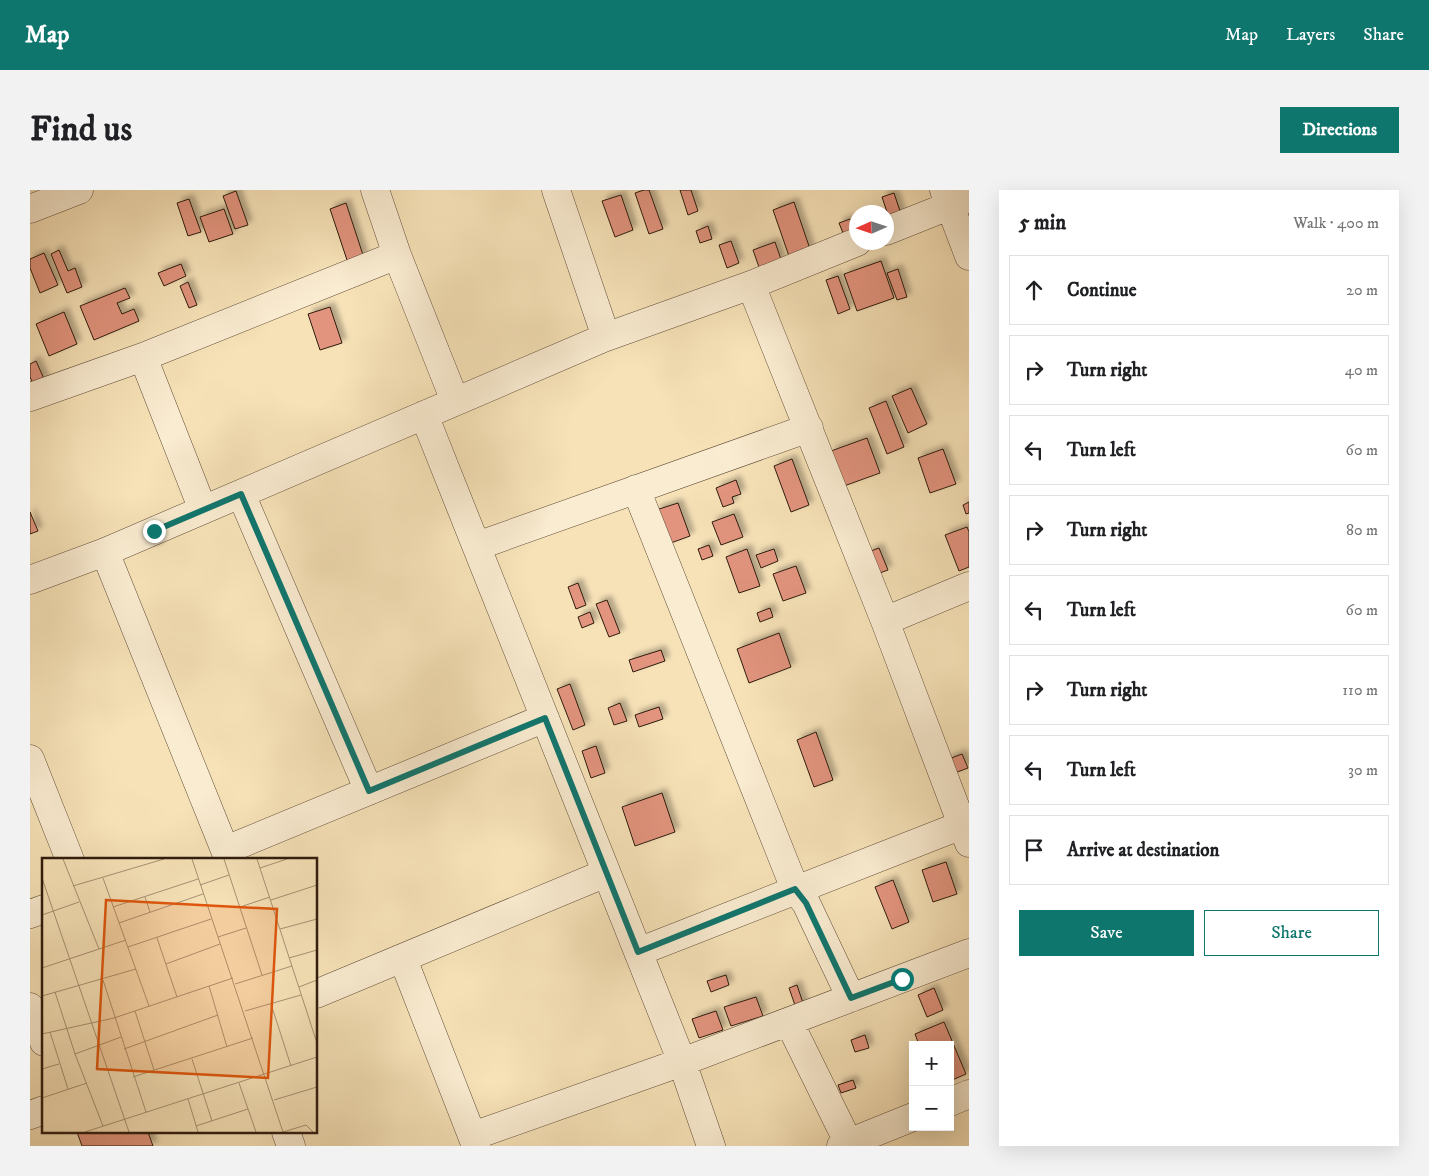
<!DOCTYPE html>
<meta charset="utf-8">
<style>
:root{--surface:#fff;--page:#f2f2f2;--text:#202124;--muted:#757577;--line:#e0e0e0;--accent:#0f766e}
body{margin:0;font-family:"IM FELL DW Pica",serif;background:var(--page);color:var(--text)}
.controls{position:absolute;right:15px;bottom:15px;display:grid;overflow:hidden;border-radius:0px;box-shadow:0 5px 20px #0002}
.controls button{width:45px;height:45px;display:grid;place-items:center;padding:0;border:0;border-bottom:1px solid var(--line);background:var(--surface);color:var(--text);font:25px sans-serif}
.compass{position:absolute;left:819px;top:15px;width:45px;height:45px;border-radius:50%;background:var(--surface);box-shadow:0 5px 20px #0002;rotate:267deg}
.stop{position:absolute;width:15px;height:15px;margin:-11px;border:4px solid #0f766e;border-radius:50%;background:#fff}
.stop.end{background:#0f766e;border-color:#fff;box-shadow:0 1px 5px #0008}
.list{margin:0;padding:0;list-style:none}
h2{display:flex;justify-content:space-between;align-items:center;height:65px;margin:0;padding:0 20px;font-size:21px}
h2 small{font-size:16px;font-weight:400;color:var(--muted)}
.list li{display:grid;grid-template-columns:32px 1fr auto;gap:15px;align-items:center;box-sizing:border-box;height:70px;margin:0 10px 10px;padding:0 10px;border:1px solid var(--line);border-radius:0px}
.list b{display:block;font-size:19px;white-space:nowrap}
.list em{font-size:16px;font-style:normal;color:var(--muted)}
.actions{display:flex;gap:10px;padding:15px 20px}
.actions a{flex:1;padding:11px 0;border:1px solid var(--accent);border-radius:0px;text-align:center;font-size:18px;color:var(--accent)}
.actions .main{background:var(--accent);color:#fff}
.icon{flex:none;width:28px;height:28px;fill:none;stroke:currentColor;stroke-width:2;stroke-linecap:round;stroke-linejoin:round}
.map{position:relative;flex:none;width:939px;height:956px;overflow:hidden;border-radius:0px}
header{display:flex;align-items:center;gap:30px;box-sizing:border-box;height:70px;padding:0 25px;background:var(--accent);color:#fff}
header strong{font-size:24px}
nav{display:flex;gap:28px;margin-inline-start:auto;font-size:18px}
.intro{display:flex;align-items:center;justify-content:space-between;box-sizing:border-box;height:120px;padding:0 30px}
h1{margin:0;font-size:35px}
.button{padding:12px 22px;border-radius:0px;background:var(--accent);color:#fff;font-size:18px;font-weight:700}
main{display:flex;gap:30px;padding:0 30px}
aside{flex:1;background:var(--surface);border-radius:0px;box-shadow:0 5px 20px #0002}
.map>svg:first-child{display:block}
.building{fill:#e2947e;stroke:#2e1b0d;filter:url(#shadow)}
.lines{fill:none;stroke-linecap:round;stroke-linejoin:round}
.minor-casing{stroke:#604d38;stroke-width:29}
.minor{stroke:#faecd1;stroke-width:28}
.route{stroke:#0f766e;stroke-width:6}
.inset-road{fill:none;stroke:#a79274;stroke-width:1}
.view{fill:#df560c;fill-opacity:0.15;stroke:#df560c;stroke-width:2.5}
.inset-edge{fill:none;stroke:#2e1b0d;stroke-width:2.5}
</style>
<header>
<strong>Map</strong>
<nav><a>Map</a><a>Layers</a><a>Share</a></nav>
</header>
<div class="intro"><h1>Find us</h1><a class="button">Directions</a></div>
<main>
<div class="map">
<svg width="939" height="956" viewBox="0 0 939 956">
<defs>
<filter id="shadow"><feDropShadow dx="4.5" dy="-4.5" stdDeviation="2.5" flood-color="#0004"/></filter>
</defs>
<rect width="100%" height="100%" fill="#f7e2b8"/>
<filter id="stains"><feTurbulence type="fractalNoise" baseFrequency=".004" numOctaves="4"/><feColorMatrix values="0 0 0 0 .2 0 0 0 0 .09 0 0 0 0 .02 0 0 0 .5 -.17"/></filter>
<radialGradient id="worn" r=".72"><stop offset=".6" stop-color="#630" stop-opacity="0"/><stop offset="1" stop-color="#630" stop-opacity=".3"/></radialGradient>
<path class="building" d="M614,0h5l14,39 -14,5 -14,-41z
M650,0h11l7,21 -10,4z
M206,1l12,34 -13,4 -12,-33z
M864,3l8,24 -16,6v-11h-1h2l-5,-15z
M591,5l12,35 -18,7 -13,-36z
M159,9l12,33 -13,4 -11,-33z
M764,12l17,50 -21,7 -17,-49z
M316,13l18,55 -16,5 -18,-54z
M194,19l9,25 -24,8 -9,-25z
M820,29l6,15 -11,4 -6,-15z
M678,36l4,13 -12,4 -4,-12z
M701,51l8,22 -12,5 -8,-23z
M745,52l7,20 -22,8 -7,-20z
M29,60l9,21 7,-3 7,19 -15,6 -16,-39z
M14,63l14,32 -18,8 -10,-25v-9z
M851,71l13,37 -37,13 -13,-37z
M151,74l5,12 -22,10 -6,-13z
M868,79l9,28 -10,3 -10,-27z
M808,86l12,33 -12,5 -12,-34z
M158,92l9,23 -8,3 -9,-22z
M95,98l5,10 -13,5 5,11 12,-5 5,12 -45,19 -14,-34z
M300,117l12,36 -22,7 -12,-36z
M34,122l13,32 -28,12 -13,-32z
M6,171l9,20 -11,5 -4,-9v-13z
M881,198l16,36 -19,9 -16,-37z
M856,211l18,46 -17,7 -18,-46z
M837,248l13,35 -36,13 -13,-35z
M913,259l13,35 -26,9 -12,-35z
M762,269l17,46 -18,7 -17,-46z
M706,290l5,14 -9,3 2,6 -11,4 -7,-19z
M939,312v11l-3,1 -3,-9z
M648,313l12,33 -22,8 -12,-34z
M0,322l8,19 -8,3z
M704,324l9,23 -22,8 -9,-23z
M937,337l2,5v35l-10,4 -14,-36z
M679,355l4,11 -11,4 -4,-11z
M849,358l9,22 -11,4 -9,-22z
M717,359l13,37 -21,7 -13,-36z
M744,359l4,12 -17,7 -5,-13z
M766,376l10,27 -23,8 -10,-27z
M548,393l8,22 -10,4 -8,-22z
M577,410l13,33 -11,4 -13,-33z
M740,418l3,9 -13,5 -3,-9z
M560,422l4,11 -12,5 -4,-11z
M749,443l12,34 -42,16 -12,-34z
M631,460l4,11 -32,11 -4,-12z
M540,494l15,41 -12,5 -16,-41z
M590,513l7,18 -13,4 -6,-17z
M629,517l4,12 -24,8 -4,-12z
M786,542l17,48 -19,7 -17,-47z
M566,556l9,27 -14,5 -9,-27z
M932,564l6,14 -16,6 -6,-14z
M632,603l13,39 -40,14 -13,-39z
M916,672l11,32 -24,8 -11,-32z
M863,690l16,42 -17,7 -17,-42z
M696,785l3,10 -18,7 -4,-11z
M767,795l8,24 -8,2 -8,-23z
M904,798l9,22 -16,7 -9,-22z
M726,807l7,19 -32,10 -7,-19z
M686,821l7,19 -24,8 -7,-19z
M914,832l22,52 -16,7v-36h-31l-4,-11z
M835,845l4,13 -14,4 -4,-12z
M823,890l3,8 -15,5 -3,-8z
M47,942h71l5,14h-71z"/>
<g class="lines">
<g class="minor-casing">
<path id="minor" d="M345,0l22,65 58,146
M526,0l50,147
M914,0l25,66
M0,19l49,-19
M856,41l83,-33
M721,95l134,336 84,222
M113,167l60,153
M0,207l113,-40 254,-102
M394,225l258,647 29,84
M606,299l159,400 11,14 45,95
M211,304l128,297
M447,356l332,-118
M75,362l124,308
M0,390l75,-28 501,-215 145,-52 106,-43
M855,431l84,-35
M0,569l40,101
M196,660l319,-132
M0,724l14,-5
M608,762l324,-127
M373,769l73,187
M286,804l290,-121
M0,817l14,35
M759,832l61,124
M920,912l19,-8
M0,925l14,-5
M256,942l5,14
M443,946l209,-74 287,-109
M811,956l72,-29"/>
</g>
<use href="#minor" class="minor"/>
</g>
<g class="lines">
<path class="route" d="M124,341l87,-37 128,297 176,-73 93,234 157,-63 11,14 45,95 51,-19"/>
</g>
<g transform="translate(12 668)">
<rect width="275" height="275" fill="#f7e2b8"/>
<path class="inset-road" d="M21,1l36,90M150,1l91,273M182,1l38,116M215,1l60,184M218,10l27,-9M0,20l87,254M61,20l46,128M158,27l29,-10M31,28l91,-27M103,39l5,15M229,42l46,-15M71,49l85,-28M198,49l30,-10M0,57l37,-13M77,65l84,-29M238,71l37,-10M176,79l28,-9M115,80l20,59M86,89l83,-28M247,100l28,-8M124,106l54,-20M0,110l84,-28M61,122l43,132M193,126l57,-18M167,128l18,61M257,129l18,-7M13,134l20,62 28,72M0,138l94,-27M229,146l20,62M93,153l19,59M203,153l56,-16M8,174l18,57M0,176l72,-16 119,-40M82,191l94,-34M33,196l46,-17M150,201l20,62M0,211l17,-5M91,219l120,-39M197,225l17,49M0,240l45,-15M146,241l10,33M232,242l43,-13M154,268l52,-17M43,274l232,-75M241,274l23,-7 7,7"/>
<path class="view" d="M64,42l171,9 -9,169 -171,-9z"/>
<rect width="275" height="275" class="inset-edge"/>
</g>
<rect width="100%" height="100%" filter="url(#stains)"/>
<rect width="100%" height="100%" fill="url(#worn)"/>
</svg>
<div class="controls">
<button>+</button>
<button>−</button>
</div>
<svg class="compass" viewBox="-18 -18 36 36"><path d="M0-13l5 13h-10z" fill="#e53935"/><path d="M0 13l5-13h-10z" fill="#757577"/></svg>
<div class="stop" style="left:872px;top:789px"></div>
<div class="stop end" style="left:124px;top:341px"></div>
</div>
<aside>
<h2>5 min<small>Walk · 400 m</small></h2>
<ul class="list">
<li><svg class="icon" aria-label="ahead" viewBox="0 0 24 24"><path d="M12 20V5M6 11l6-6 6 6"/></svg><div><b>Continue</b></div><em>20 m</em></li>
<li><svg class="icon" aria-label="right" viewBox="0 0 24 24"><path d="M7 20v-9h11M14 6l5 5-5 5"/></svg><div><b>Turn right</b></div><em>40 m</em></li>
<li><svg class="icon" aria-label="left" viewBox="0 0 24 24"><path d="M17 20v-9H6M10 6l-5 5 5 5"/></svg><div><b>Turn left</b></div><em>60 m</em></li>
<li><svg class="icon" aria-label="right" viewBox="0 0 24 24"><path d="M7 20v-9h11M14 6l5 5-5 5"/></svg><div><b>Turn right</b></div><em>80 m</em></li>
<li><svg class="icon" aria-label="left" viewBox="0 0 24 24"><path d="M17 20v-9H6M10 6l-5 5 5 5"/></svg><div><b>Turn left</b></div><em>60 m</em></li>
<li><svg class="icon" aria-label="right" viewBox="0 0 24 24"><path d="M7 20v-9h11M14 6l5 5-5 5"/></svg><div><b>Turn right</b></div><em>110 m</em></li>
<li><svg class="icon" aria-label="left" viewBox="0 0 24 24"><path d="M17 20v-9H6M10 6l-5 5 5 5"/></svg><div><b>Turn left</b></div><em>30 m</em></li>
<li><svg class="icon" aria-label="arrive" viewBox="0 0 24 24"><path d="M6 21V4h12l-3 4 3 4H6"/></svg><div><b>Arrive at destination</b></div></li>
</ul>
<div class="actions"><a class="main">Save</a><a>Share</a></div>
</aside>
</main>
